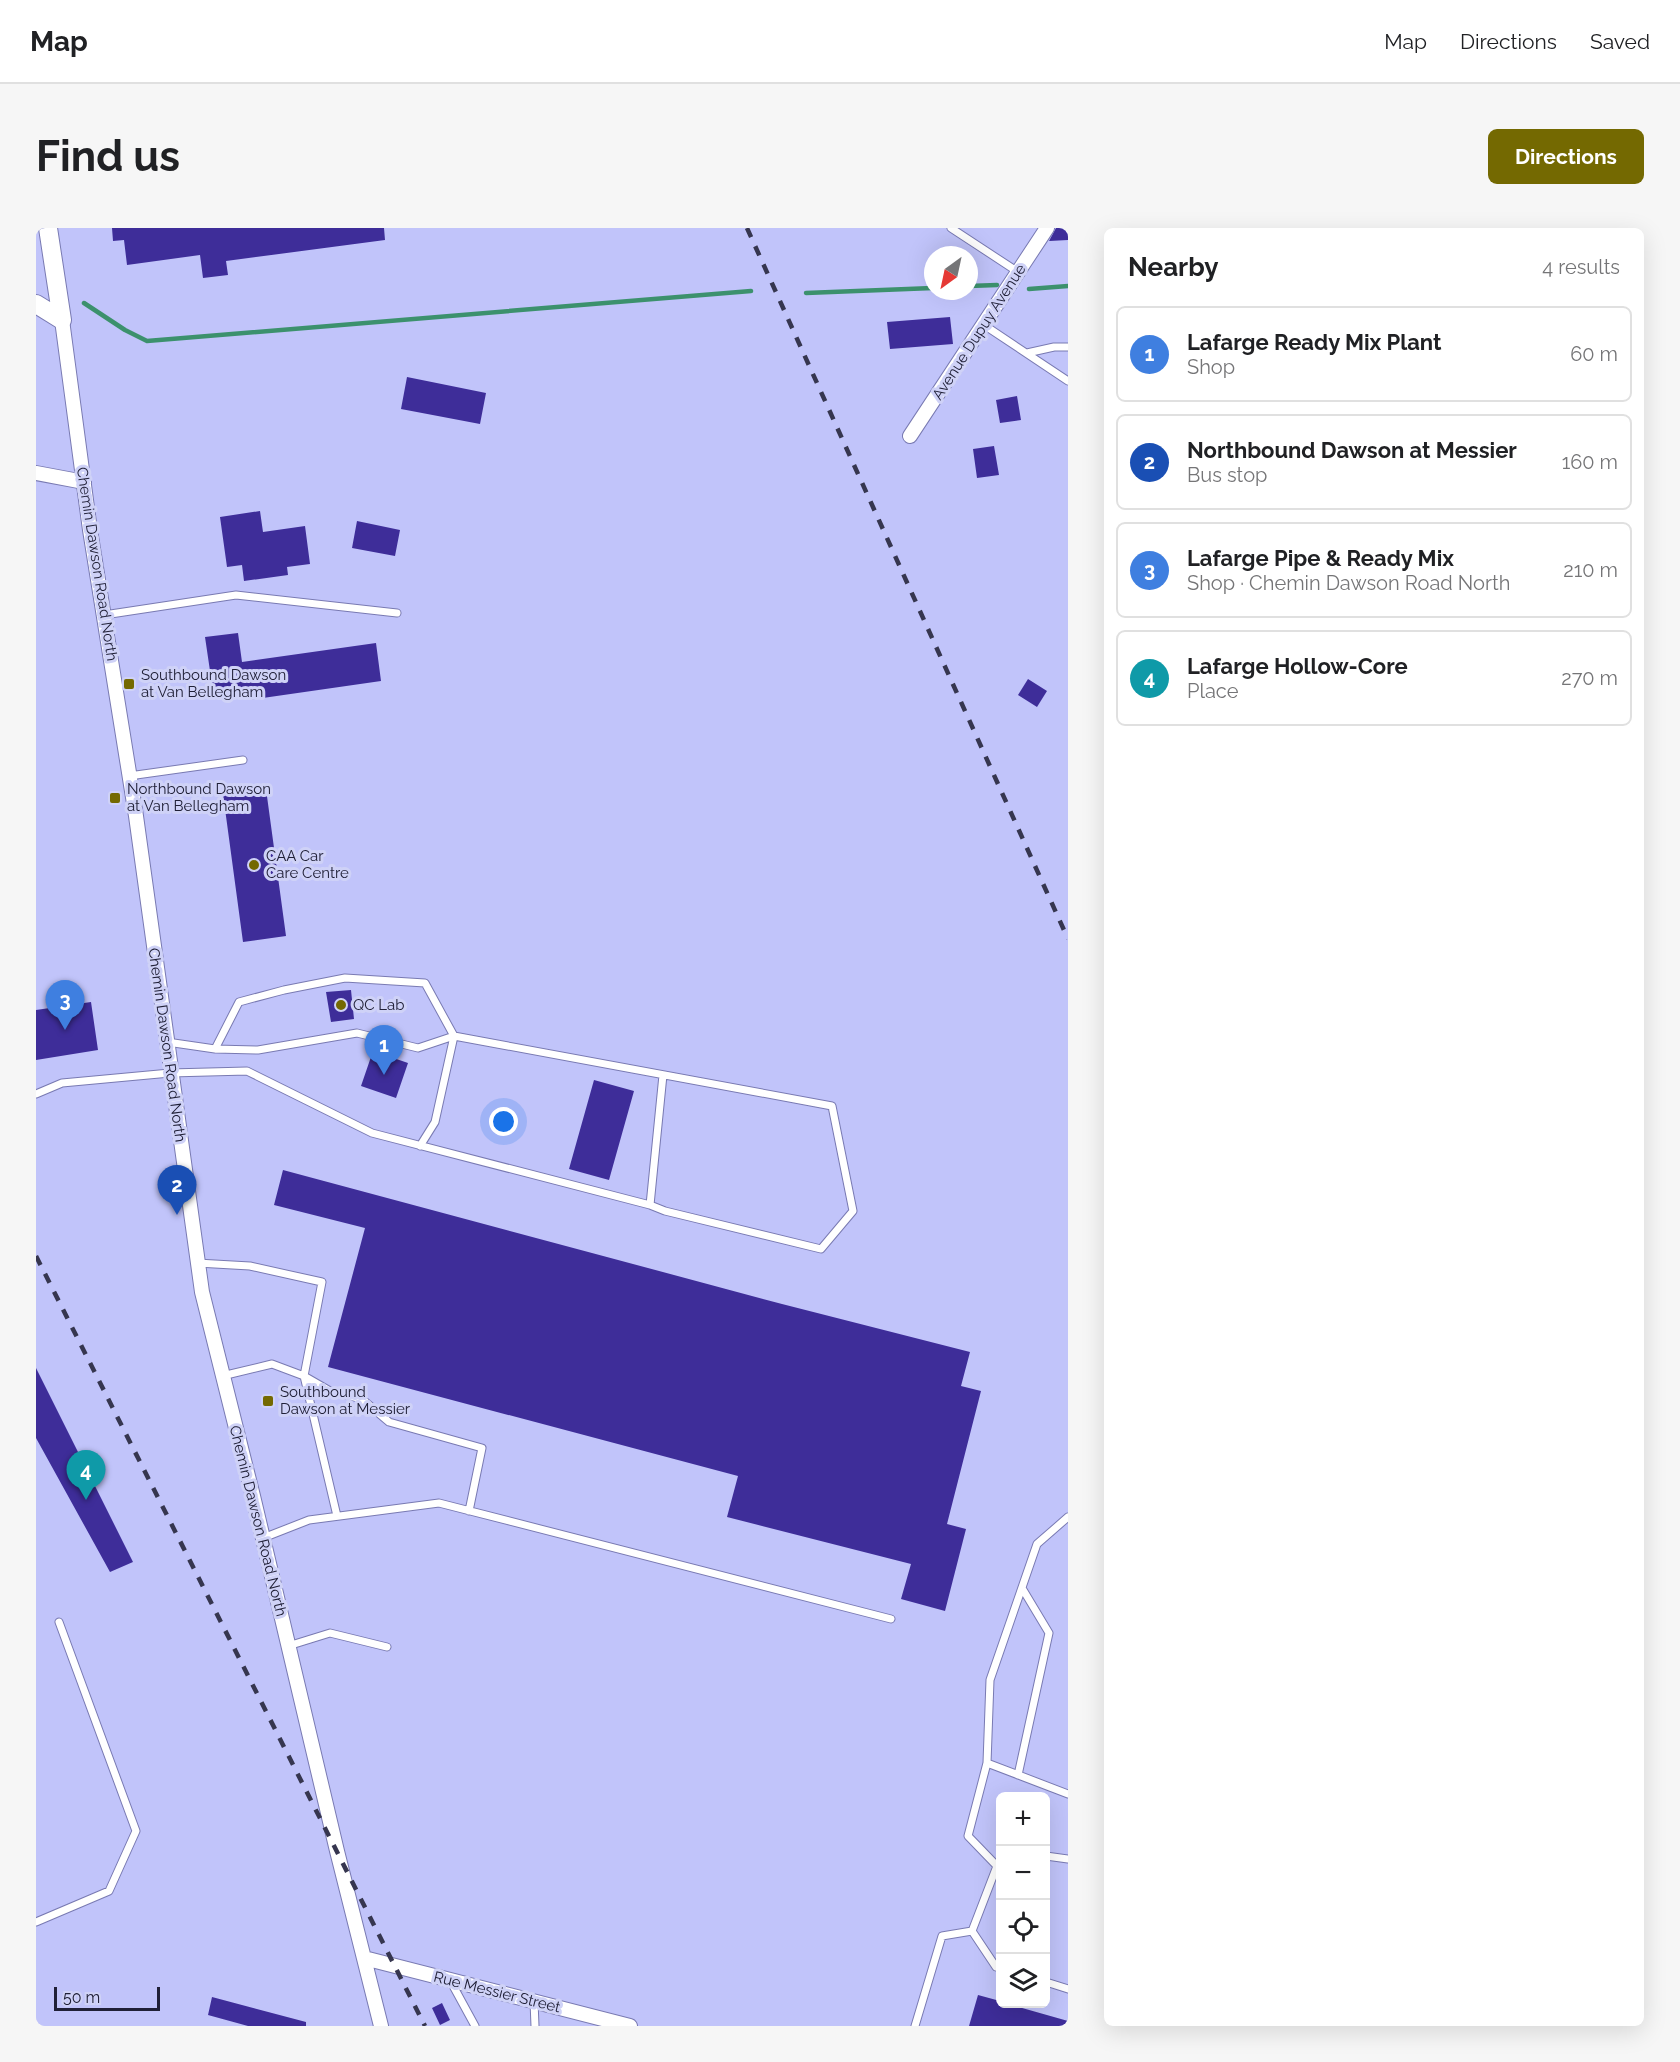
<!DOCTYPE html>
<meta charset="utf-8">
<style>
:root{--surface:#fff;--page:#f6f6f6;--text:#202124;--muted:#757577;--line:#e0e0e0;--accent:#746901}
body{margin:0;font-family:Raleway,sans-serif;background:var(--page);color:var(--text)}
.controls{position:absolute;right:18px;bottom:18px;display:grid;overflow:hidden;border-radius:9px;box-shadow:0 6px 24px #0002}
.controls button{width:54px;height:54px;display:grid;place-items:center;padding:0;border:0;border-bottom:2px solid var(--line);background:var(--surface);color:var(--text);font:30px sans-serif}
.compass{position:absolute;left:888px;top:18px;width:54px;height:54px;border-radius:50%;background:var(--surface);box-shadow:0 6px 24px #0002;rotate:213deg}
.scale{position:absolute;left:18px;bottom:15px;width:106px;box-sizing:border-box;padding-left:6px;border:3px solid #202037;border-top:0;font-size:16px;line-height:21px;white-space:nowrap;color:#202037;-webkit-text-stroke:4px #cfd2f7;paint-order:stroke}
.you{position:absolute;left:468px;top:894px;width:21px;height:21px;margin:-15px;border:4px solid #fff;border-radius:50%;background:#1a73e8;box-shadow:0 0 0 9px #1a73e833}
.badge{display:grid;place-items:center;width:39px;height:39px;border-radius:50%;background:var(--accent);color:#fff;font-size:20px;font-weight:700}
.pin{position:absolute;translate:-50% -50px;filter:drop-shadow(0 2px 3px #0008)}
.pin::after{content:'';position:absolute;top:32px;width:21px;height:18px;background:inherit;clip-path:polygon(0 0,100% 0,50% 100%)}
.list{margin:0;padding:0;list-style:none}
h2{display:flex;justify-content:space-between;align-items:center;height:78px;margin:0;padding:0 24px;font-size:26px}
h2 small{font-size:20px;font-weight:400;color:var(--muted)}
.list li{display:grid;grid-template-columns:39px 1fr auto;gap:18px;align-items:center;box-sizing:border-box;height:96px;margin:0 12px 12px;padding:0 12px;border:2px solid var(--line);border-radius:9px}
.list b{display:block;font-size:22px;white-space:nowrap}
.list p{margin:0;font-size:20px;white-space:nowrap;color:var(--muted)}
.list em{font-size:20px;font-style:normal;color:var(--muted)}
.icon{flex:none;width:33px;height:33px;fill:none;stroke:currentColor;stroke-width:2;stroke-linecap:round;stroke-linejoin:round}
.map{position:relative;flex:none;width:1032px;height:1798px;overflow:hidden;border-radius:9px}
header{display:flex;align-items:center;gap:36px;box-sizing:border-box;height:84px;padding:0 30px;background:var(--surface);border-bottom:2px solid var(--line)}
header strong{font-size:28px}
nav{display:flex;gap:33px;margin-inline-start:auto;font-size:21px}
.intro{display:flex;align-items:center;justify-content:space-between;box-sizing:border-box;height:144px;padding:0 36px}
h1{margin:0;font-size:42px}
.button{padding:15px 27px;border-radius:9px;background:var(--accent);color:#fff;font-size:21px;font-weight:700}
main{display:flex;gap:36px;padding:0 36px}
aside{flex:1;background:var(--surface);border-radius:9px;box-shadow:0 6px 24px #0002}
.map>svg:first-child{display:block}
.built{fill:#c1c4fa;fill-rule:evenodd}
.lines{fill:none;stroke-linecap:round;stroke-linejoin:round}
.stream{stroke:#3c916d;stroke-width:4.5}
.building{fill:#3e2d99}
.lane-casing{stroke:#797ab2;stroke-width:9}
.street-casing{stroke:#797ab2;stroke-width:16}
.secondary-casing{stroke:#797ab2;stroke-width:20}
.lane{stroke:#fff;stroke-width:7}
.street{stroke:#fff;stroke-width:14}
.secondary{stroke:#fff;stroke-width:18}
.rail{stroke:#36364f;stroke-width:4.5;stroke-dasharray:10 10;stroke-linecap:butt}
.poi-dot{fill:#746901;stroke:#cfd2f7;stroke-width:2}
.labels{text-anchor:middle;stroke-width:6;stroke-linejoin:round;paint-order:stroke}
.street-label{font-size:15px;fill:#202037;stroke:#cfd2f7}
.poi-label{font-size:15px;fill:#202037;stroke:#cfd2f7;text-anchor:start}
</style>
<header>
<strong>Map</strong>
<nav><a>Map</a><a>Directions</a><a>Saved</a></nav>
</header>
<div class="intro"><h1>Find us</h1><a class="button">Directions</a></div>
<main>
<div class="map">
<svg width="1032" height="1798" viewBox="0 0 1032 1798">
<rect width="100%" height="100%" fill="#cfd2f7"/>
<path class="built" d="M0,0h1032v1798h-1032zM897,27h36v36h-36zM964,1568h46v208h-46z"/>
<g class="lines">
<path class="stream" d="M933,58l28,-1
M993,61l39,-3
M770,65l127,-5
M48,75l41,27 22,11 604,-50"/>
</g>
<path class="building" d="M76,0h272l1,12 -159,21 2,14 -25,3 -3,-23 -73,10 -3,-25 -11,1z
M1020,0h12v12l-19,1z
M914,89l3,27 -63,5 -3,-27z
M371,149l79,16 -6,31 -79,-15z
M981,168l4,24 -21,3 -4,-23z
M958,218l5,29 -22,3 -4,-29z
M224,283l3,21 42,-6 5,38 -23,3 1,8 -44,6 -2,-16 -15,2 -7,-50z
M321,293l43,9 -5,26 -43,-8z
M202,405l4,29 134,-19 5,38 -132,19 -1,-6 -34,4 -9,-61z
M992,451l19,12 -10,16 -19,-12z
M230,561l20,147 -43,6 -20,-148z
M315,762l3,29 -23,3 -5,-30z
M55,774l7,48 -62,10v-50z
M337,823l35,12 -12,35 -35,-12z
M558,852l40,11 -25,89 -40,-11z
M247,942l499,134 188,48 -9,34 20,5 -34,133 19,5 -21,82 -44,-12 10,-35 -184,-47 11,-41 -410,-109 37,-139 -91,-23z
M0,1140l97,194 -23,10 -74,-134z
M942,1767l22,6v3h8l60,17v5h-99z
M176,1769l94,25v4h-58l-40,-11z
M406,1775l8,17 -10,5 -8,-17z"/>
<g class="lines">
<g class="lane-casing">
<path id="lane" d="M915,0l67,44
M948,97l84,56
M991,125l27,-6h14
M68,387l132,-20 161,18
M93,548l114,-16
M179,821l24,-47 45,-12 61,-12 80,5 29,53 -19,86 -15,24
M0,866l26,-11 108,-10 77,-2 125,62 278,72 15,6 156,38 32,-38 -21,-105 -378,-70 -36,12 -61,-15 -99,17 -43,-1 -48,-7
M614,977l13,-130
M161,1035l53,3 72,16 -18,94 33,140
M186,1148l50,-12 32,12 26,15 32,8 27,23 93,26 -13,63
M227,1310l46,-18 130,-17 452,116
M252,1418l42,-13 57,14
M951,1535l3,-83 47,-136 31,-27
M982,1547l31,-142 -27,-45
M1010,1628l22,3
M0,1694l73,-31 27,-60 -77,-209
M936,1703l24,36 4,1
M415,1754l24,44
M1010,1754l22,7
M498,1773l1,25
M879,1798l27,-90 30,-5 25,-65 -29,-30 19,-73 81,31"/>
</g>
<g class="street-casing">
<path id="street" d="M26,92l28,210 46,286 66,476 51,204 84,355 44,175
M874,208l137,-208
M0,245l48,9
M328,1730l266,68"/>
</g>
<g class="secondary-casing">
<path id="secondary" d="M12,0l14,92
M0,76l26,16"/>
</g>
<use href="#lane" class="lane"/>
<use href="#street" class="street"/>
<use href="#secondary" class="secondary"/>
<path class="rail" d="M711,0l321,711
M0,1028l389,770"/>
</g>
<g class="poi-dot">
<rect x="87" y="450" width="12" height="12" rx="3"/>
<rect x="73" y="564" width="12" height="12" rx="3"/>
<circle cx="218" cy="637" r="6"/>
<circle cx="305" cy="777" r="6"/>
<rect x="226" y="1167" width="12" height="12" rx="3"/>
</g>
<g class="labels">
<g class="street-label">
<text transform="translate(943 104) rotate(-57)" y="5">Avenue Dupuy Avenue</text>
<text transform="translate(61 336) rotate(81)" y="5">Chemin Dawson Road North</text>
<text transform="translate(131 817) rotate(82)" y="5">Chemin Dawson Road North</text>
<text transform="translate(222 1293) rotate(76)" y="5">Chemin Dawson Road North</text>
<text transform="translate(461 1764) rotate(14)" y="5">Rue Messier Street</text>
</g>
<g class="poi-label">
<text x="105" y="452">Southbound Dawson<tspan x="105" dy="17">at Van Bellegham</tspan></text>
<text x="91" y="566">Northbound Dawson<tspan x="91" dy="17">at Van Bellegham</tspan></text>
<text x="230" y="633">CAA Car<tspan x="230" dy="17">Care Centre</tspan></text>
<text x="317" y="782">QC Lab</text>
<text x="244" y="1169">Southbound<tspan x="244" dy="17">Dawson at Messier</tspan></text>
</g>
</g>
</svg>
<div class="controls">
<button>+</button>
<button>−</button>
<button><svg class="icon" aria-label="locate" viewBox="0 0 24 24"><circle cx="12" cy="12" r="6"/><path d="M12 2v4M12 18v4M2 12h4M18 12h4"/></svg></button>
<button><svg class="icon" aria-label="layers" viewBox="0 0 24 24"><path d="M12 4l9 5-9 5-9-5zM3 14l9 5 9-5"/></svg></button>
</div>
<svg class="compass" viewBox="-18 -18 36 36"><path d="M0-13l5 13h-10z" fill="#e53935"/><path d="M0 13l5-13h-10z" fill="#757577"/></svg>
<div class="scale">50 m</div>
<div class="you"></div>
<div class="pin badge" style="left:348px;top:847px;background:#3f7fe0">1</div>
<div class="pin badge" style="left:141px;top:987px;background:#1a4fb4">2</div>
<div class="pin badge" style="left:29px;top:802px;background:#3f7fe0">3</div>
<div class="pin badge" style="left:50px;top:1272px;background:#0f9aa8">4</div>
</div>
<aside>
<h2>Nearby<small>4 results</small></h2>
<ul class="list">
<li><span class="badge" style="background:#3f7fe0">1</span><div><b>Lafarge Ready Mix Plant</b><p>Shop</p></div><em>60 m</em></li>
<li><span class="badge" style="background:#1a4fb4">2</span><div><b>Northbound Dawson at Messier</b><p>Bus stop</p></div><em>160 m</em></li>
<li><span class="badge" style="background:#3f7fe0">3</span><div><b>Lafarge Pipe &amp; Ready Mix</b><p>Shop · Chemin Dawson Road North</p></div><em>210 m</em></li>
<li><span class="badge" style="background:#0f9aa8">4</span><div><b>Lafarge Hollow-Core</b><p>Place</p></div><em>270 m</em></li>
</ul>
</aside>
</main>
